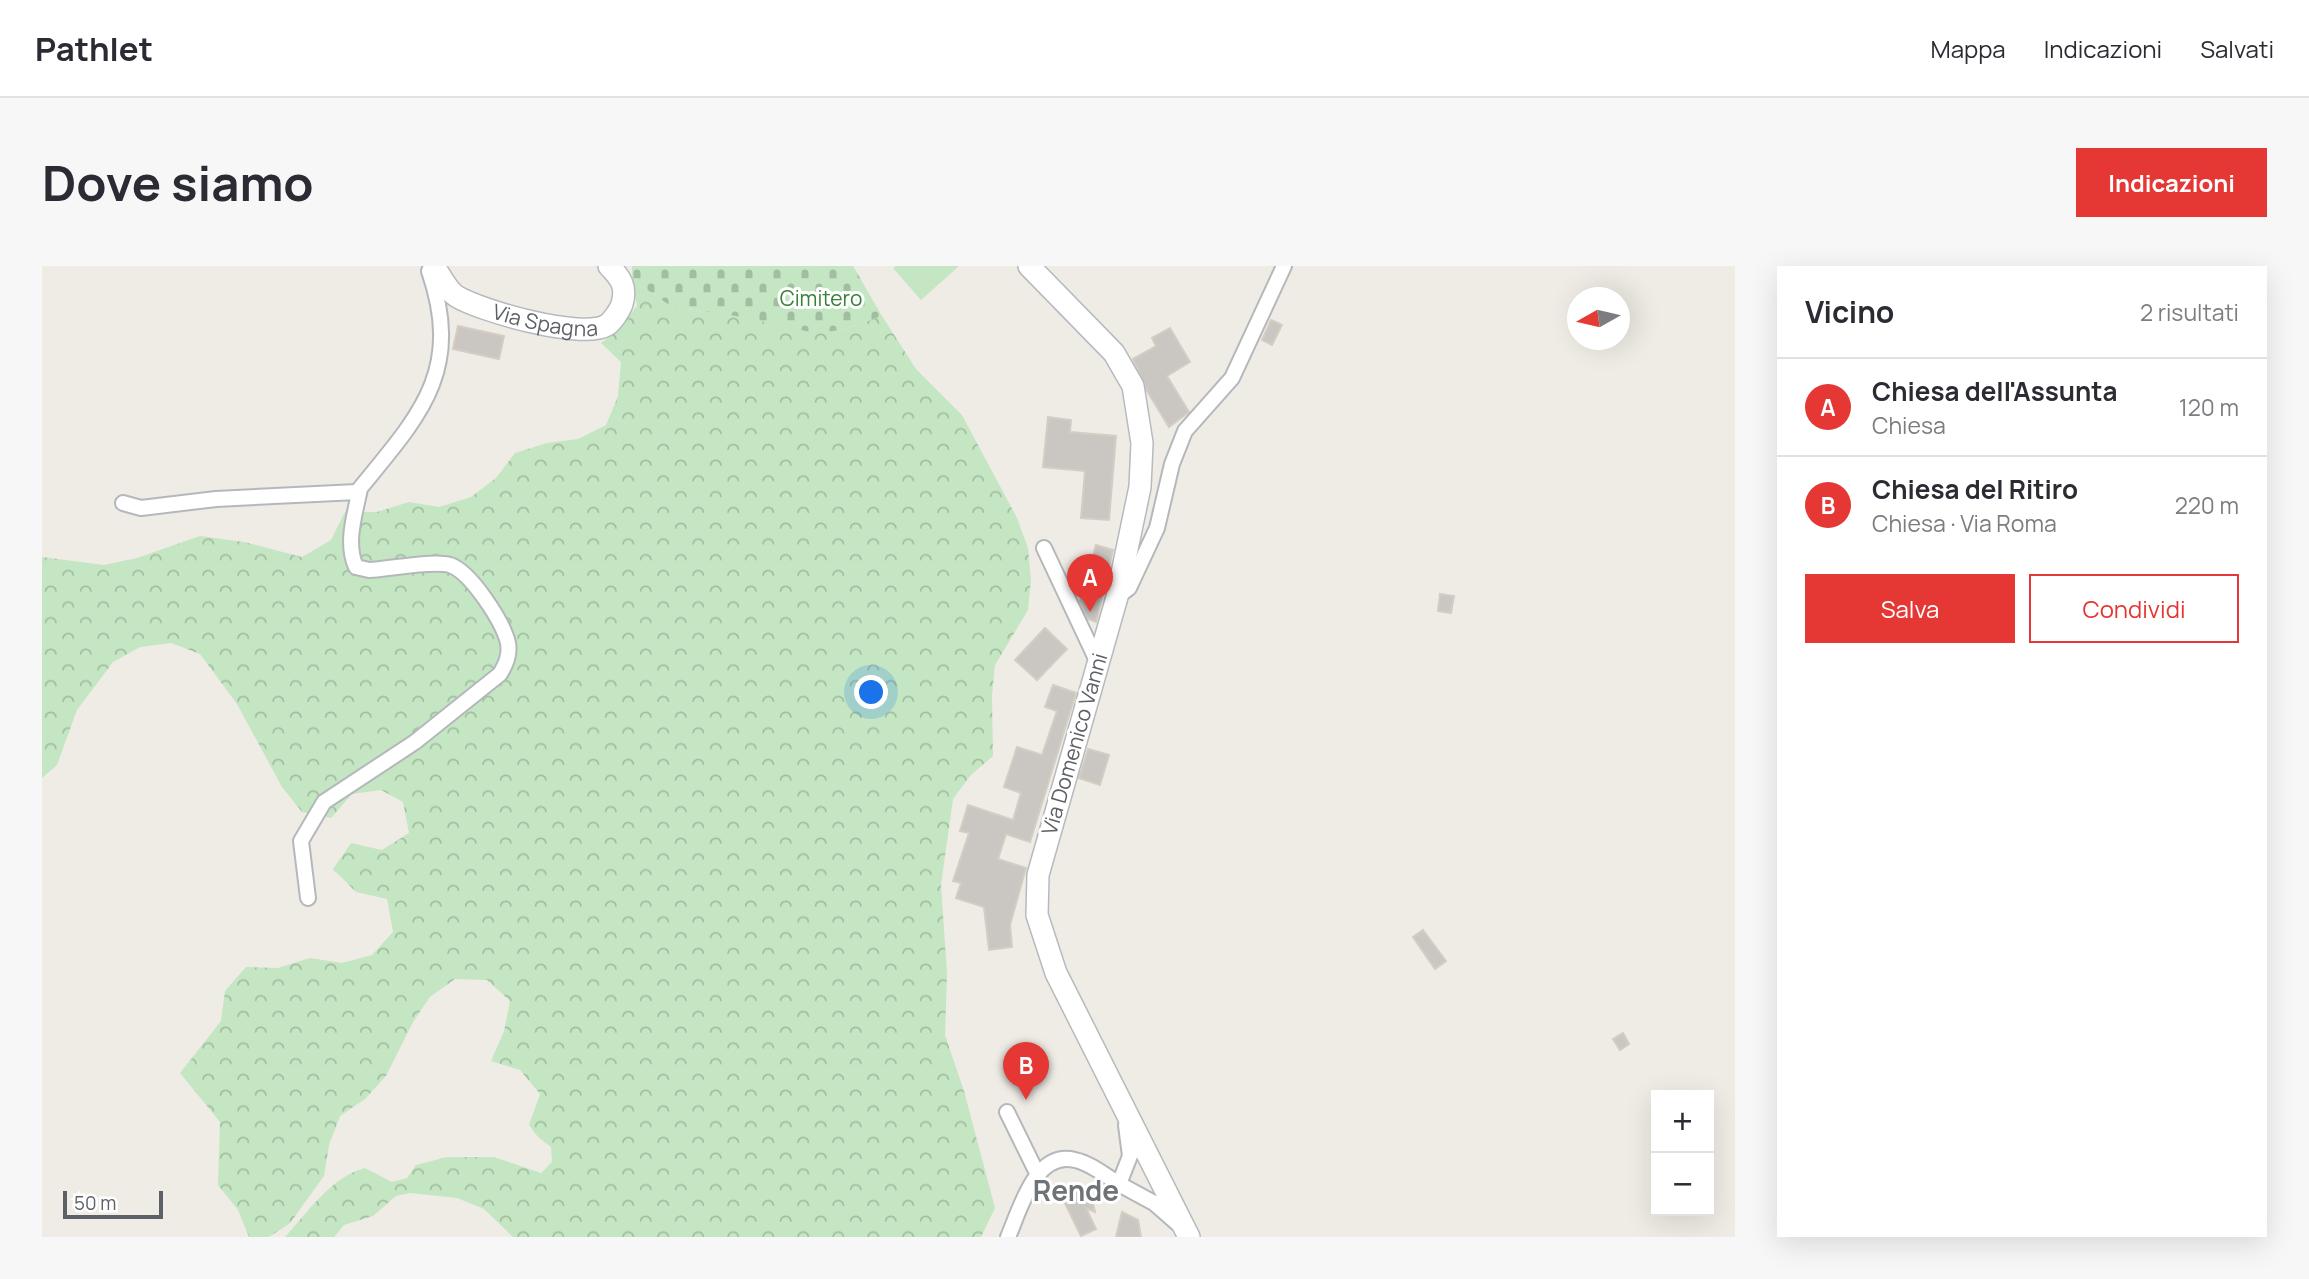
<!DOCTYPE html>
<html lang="it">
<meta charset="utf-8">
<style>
:root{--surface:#fff;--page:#f7f7f7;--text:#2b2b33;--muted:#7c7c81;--line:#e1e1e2;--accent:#e53734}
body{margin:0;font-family:Manrope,sans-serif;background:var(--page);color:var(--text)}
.controls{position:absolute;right:21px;bottom:21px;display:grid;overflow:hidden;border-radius:0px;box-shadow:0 7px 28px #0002}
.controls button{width:63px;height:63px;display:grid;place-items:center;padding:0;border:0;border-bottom:2px solid var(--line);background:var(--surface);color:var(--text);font:35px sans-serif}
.compass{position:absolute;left:1525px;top:21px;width:63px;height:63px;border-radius:50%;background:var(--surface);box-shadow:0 7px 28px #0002;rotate:262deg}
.scale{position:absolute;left:21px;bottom:18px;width:100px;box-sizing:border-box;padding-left:7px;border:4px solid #5d6165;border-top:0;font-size:19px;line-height:24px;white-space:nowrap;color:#5d6165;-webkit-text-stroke:5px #fff;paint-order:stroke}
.you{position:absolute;left:830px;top:427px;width:24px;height:24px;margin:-18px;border:5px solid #fff;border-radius:50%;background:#1a73e8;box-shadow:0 0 0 10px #1a73e833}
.badge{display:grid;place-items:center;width:46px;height:46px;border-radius:50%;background:var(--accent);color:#fff;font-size:23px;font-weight:700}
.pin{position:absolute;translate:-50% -58px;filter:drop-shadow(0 2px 4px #0008)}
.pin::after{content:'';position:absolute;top:37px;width:24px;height:21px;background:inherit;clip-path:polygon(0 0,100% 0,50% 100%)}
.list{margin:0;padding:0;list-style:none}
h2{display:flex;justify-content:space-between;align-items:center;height:91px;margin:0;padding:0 28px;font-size:30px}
h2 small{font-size:23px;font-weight:400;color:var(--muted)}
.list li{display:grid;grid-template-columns:46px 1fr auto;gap:21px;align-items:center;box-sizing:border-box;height:98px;padding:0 28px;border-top:2px solid var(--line)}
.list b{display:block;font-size:26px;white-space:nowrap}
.list p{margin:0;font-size:23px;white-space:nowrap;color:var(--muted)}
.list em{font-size:23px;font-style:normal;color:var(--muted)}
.actions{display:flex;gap:14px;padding:21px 28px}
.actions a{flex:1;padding:16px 0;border:2px solid var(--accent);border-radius:0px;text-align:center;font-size:24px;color:var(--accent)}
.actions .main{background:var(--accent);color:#fff}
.map{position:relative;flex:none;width:1693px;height:971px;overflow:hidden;border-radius:0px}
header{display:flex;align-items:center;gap:42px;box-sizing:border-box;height:98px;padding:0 35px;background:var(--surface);border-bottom:2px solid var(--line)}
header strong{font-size:33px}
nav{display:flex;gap:38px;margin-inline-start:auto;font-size:24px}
.intro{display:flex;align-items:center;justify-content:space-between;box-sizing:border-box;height:168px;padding:0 42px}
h1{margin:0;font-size:49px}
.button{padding:18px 32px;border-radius:0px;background:var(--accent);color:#fff;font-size:24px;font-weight:700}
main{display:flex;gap:42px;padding:0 42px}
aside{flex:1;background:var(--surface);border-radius:0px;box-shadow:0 7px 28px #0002}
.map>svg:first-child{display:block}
.forest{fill:url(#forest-crowns)}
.cemetery{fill:url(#cemetery-stones)}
.pitch{fill:#c4e6c2}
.building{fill:#cac7c2;stroke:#d3cdc3;stroke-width:2}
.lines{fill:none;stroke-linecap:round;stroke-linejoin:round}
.street-casing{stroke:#b5b8bb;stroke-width:18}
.secondary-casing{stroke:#b6babe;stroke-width:24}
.street{stroke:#fff;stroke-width:14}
.secondary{stroke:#fff;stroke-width:21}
.labels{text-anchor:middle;stroke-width:6;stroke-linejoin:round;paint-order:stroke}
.park-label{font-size:21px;fill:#388236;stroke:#fff}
.street-label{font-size:21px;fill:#5d6165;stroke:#fff}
.district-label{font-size:28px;font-weight:bold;fill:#6e7377;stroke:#fff}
</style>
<header>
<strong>Pathlet</strong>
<nav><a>Mappa</a><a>Indicazioni</a><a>Salvati</a></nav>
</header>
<div class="intro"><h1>Dove siamo</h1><a class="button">Indicazioni</a></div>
<main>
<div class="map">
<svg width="1693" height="971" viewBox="0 0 1693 971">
<defs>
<pattern id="forest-crowns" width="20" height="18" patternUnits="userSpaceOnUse" patternTransform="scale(1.75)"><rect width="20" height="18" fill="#c4e6c2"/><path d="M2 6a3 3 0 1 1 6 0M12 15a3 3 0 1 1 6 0" fill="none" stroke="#a2bea1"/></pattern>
<pattern id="cemetery-stones" width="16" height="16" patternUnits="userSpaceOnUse" patternTransform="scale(1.75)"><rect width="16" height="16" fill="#c4e6c2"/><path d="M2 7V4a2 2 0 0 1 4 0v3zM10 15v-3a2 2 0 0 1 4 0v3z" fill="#a2bea1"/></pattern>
</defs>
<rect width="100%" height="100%" fill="#efece5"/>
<path class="forest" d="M590,13l40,28 169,23 41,-14 34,53 46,46 55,103 11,30 3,32 -3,30 -33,55 -3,30 1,61 -23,20 -17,23 -12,86 6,88 -2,62 19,56 31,117 -14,29h-468l-29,-28 -27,-11 -47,-5 -14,3 -23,20 -29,9 -10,12h-49c23,-25 46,-60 80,-69l27,14 15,-4 9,-13 31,-8h47l47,16 11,-11 -1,-15 -13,-10 -9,-12 11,-31 -20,-24 -29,-9 13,-30 6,-30 -23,-21 -32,-1 -25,18 -17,25 -27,54 -21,23 -25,17 -11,29 -5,31 -34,47 -21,14h-20l-11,-27 -20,-25 2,-63 -40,-49 41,-52 4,-30 21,-24 32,1 32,-10 32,5 30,-8 21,-23 -6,-33 -31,-7 -23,-23 18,-26 31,7 27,-17 -6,-31 -22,-12 -29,4 -21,24 -29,-6 -20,-25 -45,-83 -37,-50 -29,-11 -31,4 -27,15 -36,48 -20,55 -15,13v-221l62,8 33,-7 63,-22 44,6 58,15 29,-17 14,-28h32l32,-10 30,5 32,-10 25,-19 19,-25 32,-10 31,-4 28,-14 12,-29 3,-34 -20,-19 17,-12 19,-25z"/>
<path class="cemetery" d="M590,0h221l29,50 -41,14 -26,3 -79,-17 -64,-9 -40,-28z"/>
<path class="pitch" d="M854,0h63l-38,34 -28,-32z"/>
<path class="building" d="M1229,54l11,5 -10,20 -10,-5z
M416,60l46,10 -5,23 -46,-10z
M1128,62l20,34 -23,14 22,36 -20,15 -22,-36 -14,-32 23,-13 -4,-8z
M1006,151l23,3 -1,12 46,4 -7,84 -28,-2 4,-47 -42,-4z
M1054,279l17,5 -17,72 -8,-3 -8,-18z
M1398,328l14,2 -3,17 -13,-2z
M1003,362l22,21 -30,31 -22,-20z
M1011,419l23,8 -46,149 -24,-8 -8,25 28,9 -16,57 2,22 -23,3 -5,-43 -28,-9 5,-15 -8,-2 16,-48 -9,-2 8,-26 45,15 8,-27 -17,-6 13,-40 25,8 15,-44 -12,-4z
M1046,483l21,6 -9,30 -21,-7z
M1381,664l23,31 -11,8 -22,-32z
M1581,767l6,11 -9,6 -7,-11z
M1033,917l14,5 6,24 -9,-4 10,21 -15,7 -24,-49z
M1080,946l16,8 3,17h-25z"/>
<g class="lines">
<g class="street-casing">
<path id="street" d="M81,237l18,5 75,-9 141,-7c61,-75 107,-119 72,-221
M1002,282l54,115
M1075,331l12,-9 28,-60 15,-64 13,-33 47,-53 52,-112
M266,632l-7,-57 23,-39 91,-60 85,-68c6,-10 10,-19 8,-31 -5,-21 -37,-71 -58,-78 -18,-5 -60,4 -81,5l-13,-3c-11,-24 -1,-53 4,-78
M965,846l30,61
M1077,918l35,19 24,21
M966,971c12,-27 27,-87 67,-77 15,3 31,16 44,24l11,-28 -4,-31"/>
</g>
<g class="secondary-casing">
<g id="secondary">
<path id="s1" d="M392,0c6,9 13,24 22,30 24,15 127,44 151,29 5,-3 13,-15 15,-21 5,-17 -1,-26 -13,-38"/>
<path d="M987,0l85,87 19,33 9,57 -2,44 -23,110 -79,278 -1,40 19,58 133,264"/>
</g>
</g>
<use href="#street" class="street"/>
<use href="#secondary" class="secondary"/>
</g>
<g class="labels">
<g class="park-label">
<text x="779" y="40">Cimitero</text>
</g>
<g class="street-label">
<text dy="7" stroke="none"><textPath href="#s1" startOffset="131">Via Spagna</textPath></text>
<text transform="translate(1033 478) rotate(-74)" y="7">Via Domenico Vanni</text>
</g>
<g class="district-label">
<text x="1034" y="935">Rende</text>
</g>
</g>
</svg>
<div class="controls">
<button>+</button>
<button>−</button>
</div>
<svg class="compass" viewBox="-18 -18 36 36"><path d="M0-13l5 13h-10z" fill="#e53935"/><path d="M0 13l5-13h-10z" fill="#7c7c81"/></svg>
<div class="scale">50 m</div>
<div class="you"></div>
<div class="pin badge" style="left:1048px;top:346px">A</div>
<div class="pin badge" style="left:984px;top:834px">B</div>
</div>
<aside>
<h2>Vicino<small>2 risultati</small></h2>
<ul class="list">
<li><span class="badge">A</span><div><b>Chiesa dell'Assunta</b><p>Chiesa</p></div><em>120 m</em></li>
<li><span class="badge">B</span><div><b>Chiesa del Ritiro</b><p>Chiesa · Via Roma</p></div><em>220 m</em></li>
</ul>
<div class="actions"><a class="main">Salva</a><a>Condividi</a></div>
</aside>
</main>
